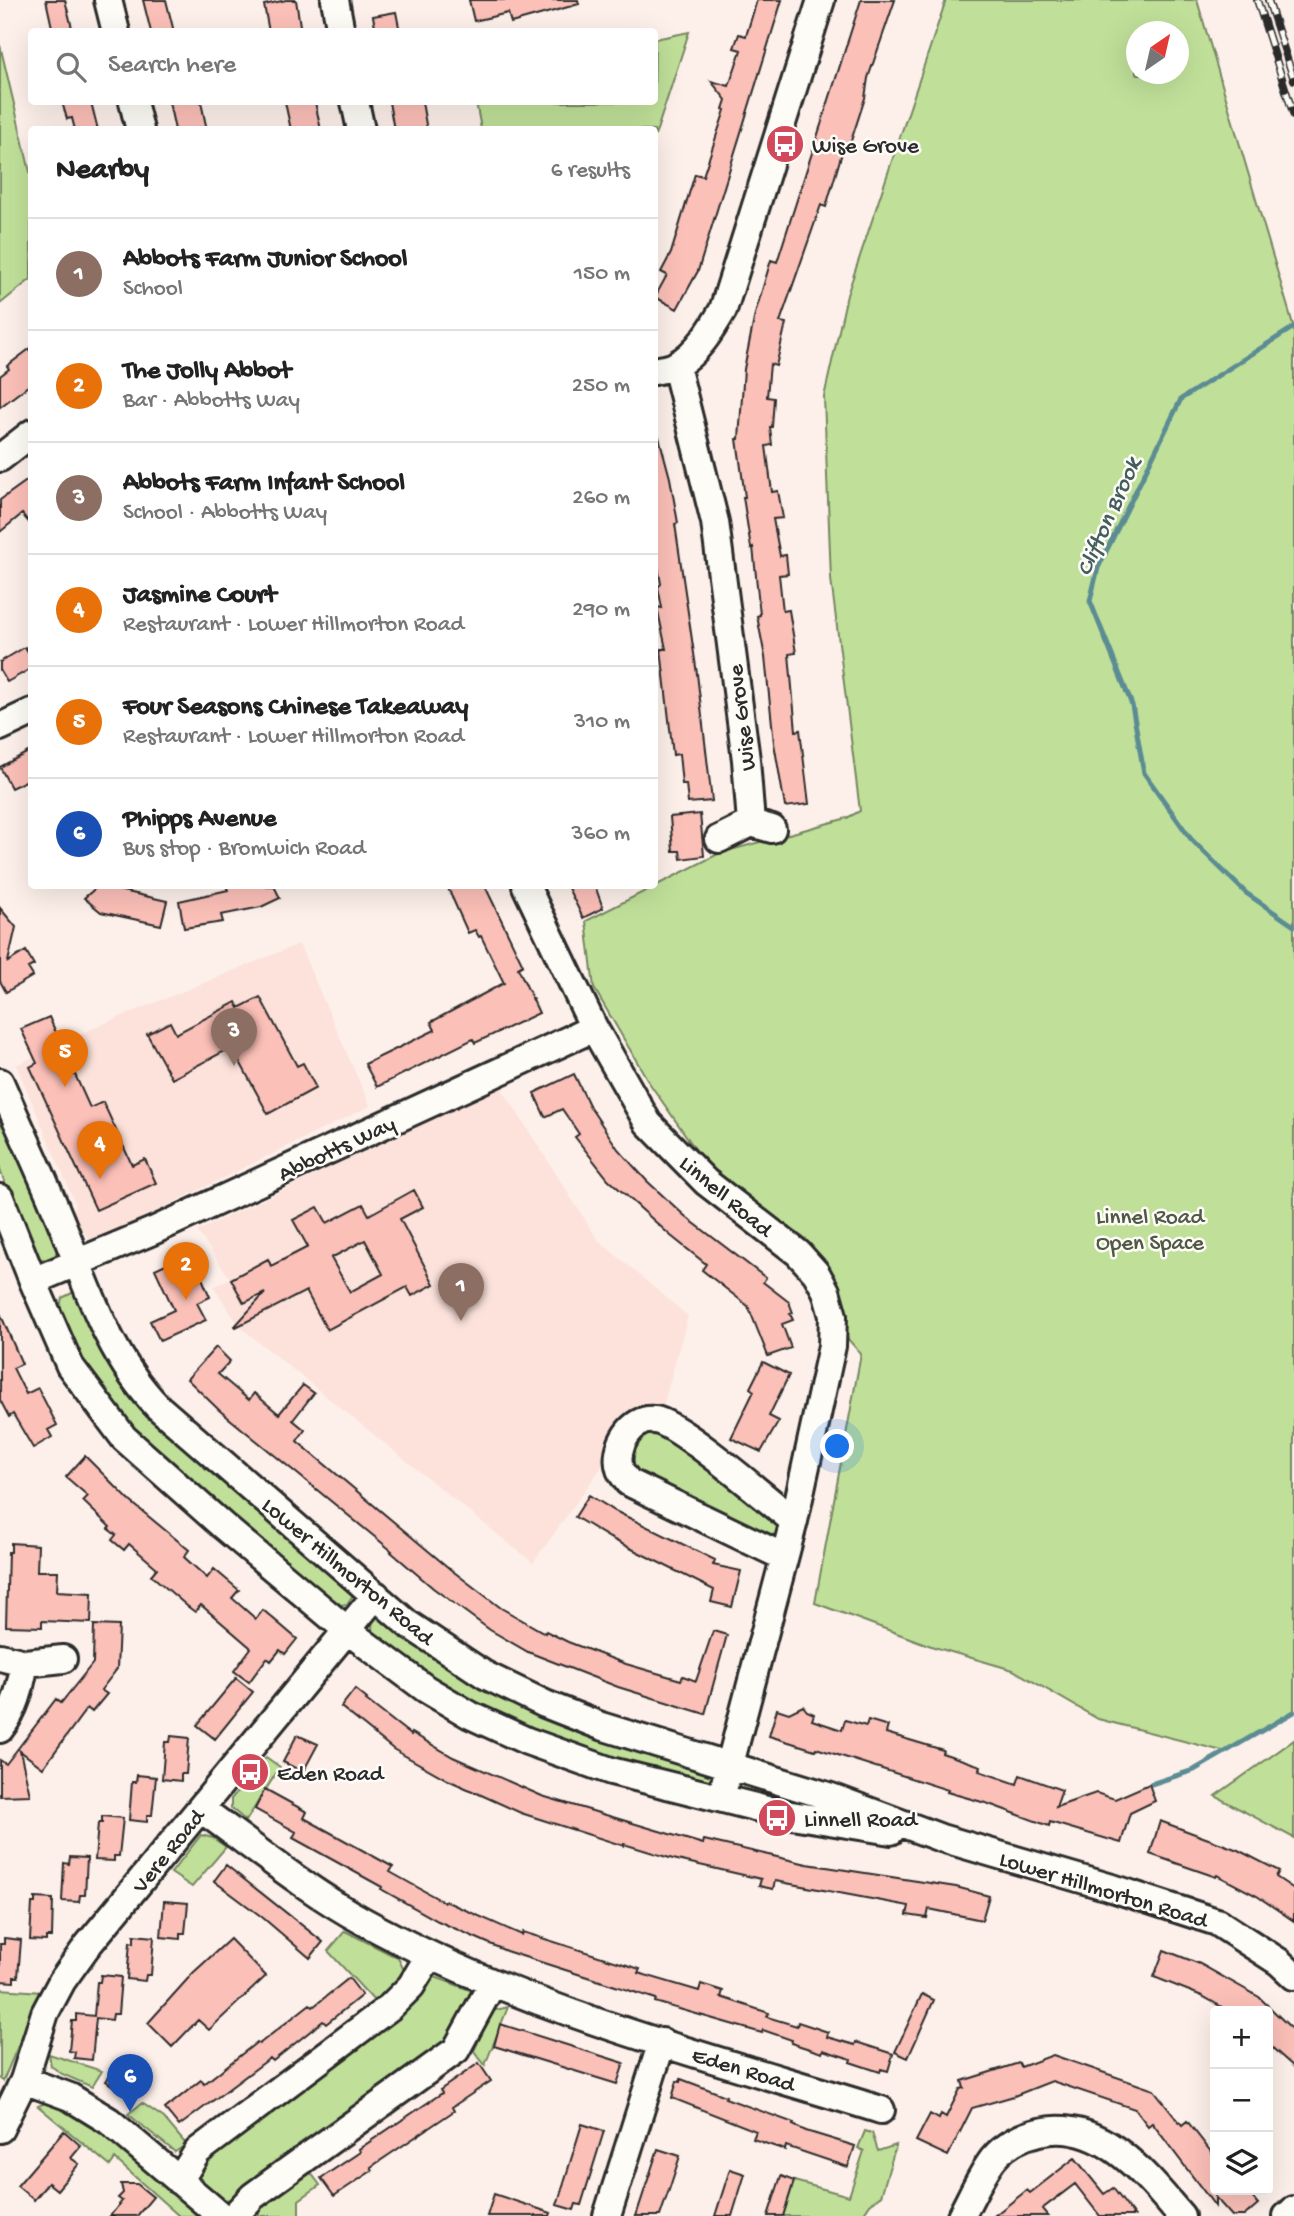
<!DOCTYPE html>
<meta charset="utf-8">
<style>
:root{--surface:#fff;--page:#f6f6f6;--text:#222;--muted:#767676;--line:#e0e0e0;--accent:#d1495b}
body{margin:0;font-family:"Gochi Hand",sans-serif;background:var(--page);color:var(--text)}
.controls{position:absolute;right:21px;bottom:21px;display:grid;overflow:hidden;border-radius:7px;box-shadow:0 7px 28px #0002}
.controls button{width:63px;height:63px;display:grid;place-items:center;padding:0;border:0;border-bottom:2px solid var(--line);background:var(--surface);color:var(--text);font:35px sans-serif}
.compass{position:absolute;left:1126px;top:21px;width:63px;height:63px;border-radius:50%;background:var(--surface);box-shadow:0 7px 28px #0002;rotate:34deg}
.you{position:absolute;left:838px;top:1447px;width:24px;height:24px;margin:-18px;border:5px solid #fff;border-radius:50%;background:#1a73e8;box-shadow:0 0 0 10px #1a73e833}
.badge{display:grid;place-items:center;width:46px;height:46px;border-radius:50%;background:var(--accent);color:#fff;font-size:23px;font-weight:700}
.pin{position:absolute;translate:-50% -58px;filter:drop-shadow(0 2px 4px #0008)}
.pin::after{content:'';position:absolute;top:37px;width:24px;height:21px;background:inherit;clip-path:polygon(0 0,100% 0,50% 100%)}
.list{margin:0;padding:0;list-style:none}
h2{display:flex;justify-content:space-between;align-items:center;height:91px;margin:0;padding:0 28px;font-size:30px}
h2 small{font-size:23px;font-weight:400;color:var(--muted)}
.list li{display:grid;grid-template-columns:46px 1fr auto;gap:21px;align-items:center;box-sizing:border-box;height:112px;padding:0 28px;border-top:2px solid var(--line)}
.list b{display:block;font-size:26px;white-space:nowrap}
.list p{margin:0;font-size:23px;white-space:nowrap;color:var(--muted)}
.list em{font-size:23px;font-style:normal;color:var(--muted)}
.icon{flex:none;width:38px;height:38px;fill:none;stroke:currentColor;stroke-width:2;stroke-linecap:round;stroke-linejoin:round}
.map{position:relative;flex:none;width:1294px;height:2216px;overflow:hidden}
.search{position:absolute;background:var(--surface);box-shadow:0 7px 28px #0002;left:28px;top:28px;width:630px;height:77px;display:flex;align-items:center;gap:18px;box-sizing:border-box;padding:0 24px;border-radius:7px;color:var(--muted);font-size:26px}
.panel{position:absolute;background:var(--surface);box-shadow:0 7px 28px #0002;left:28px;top:126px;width:630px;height:763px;border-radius:7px}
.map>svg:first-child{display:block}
.built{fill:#fce2db}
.green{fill:#c0e099;stroke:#768662;stroke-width:2;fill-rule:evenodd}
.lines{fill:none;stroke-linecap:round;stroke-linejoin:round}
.stream{stroke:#5c8c93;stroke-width:5}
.building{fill:#fbc0b8;stroke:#2b2b2b;stroke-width:2;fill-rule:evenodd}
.minor-casing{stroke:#2b2b2b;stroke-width:32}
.minor{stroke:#fdfcf7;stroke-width:26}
.rail-casing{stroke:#2b2b2b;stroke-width:8}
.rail{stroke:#fdfcf7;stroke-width:5;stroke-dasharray:16;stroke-linecap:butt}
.labels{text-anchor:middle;stroke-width:5;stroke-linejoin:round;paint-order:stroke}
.poi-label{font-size:23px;fill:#2b2b2b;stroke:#fdfcf7;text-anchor:start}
.street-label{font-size:23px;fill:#2b2b2b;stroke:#fdfcf7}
.park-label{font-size:23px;fill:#505846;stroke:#fdfcf7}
.water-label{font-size:24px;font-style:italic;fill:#445c5f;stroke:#fdfcf7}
</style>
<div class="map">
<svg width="1294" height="2216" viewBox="0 0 1294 2216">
<rect width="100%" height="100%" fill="#fdf0ea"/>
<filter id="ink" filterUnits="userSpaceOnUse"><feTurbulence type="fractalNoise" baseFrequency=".0143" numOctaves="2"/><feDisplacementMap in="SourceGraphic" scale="14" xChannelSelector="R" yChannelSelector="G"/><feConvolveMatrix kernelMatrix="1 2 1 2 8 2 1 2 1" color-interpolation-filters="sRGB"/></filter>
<g filter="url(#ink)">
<path class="built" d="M299,944l71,162 -267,131 -14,2 -16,-21 2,-15 -59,-138 82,-39z
M501,1087l97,153 90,76 -25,91 -21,4 -109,152 -294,-237 -25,-39 16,-9 -33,-47z"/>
<path class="green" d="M946,0h251l97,328v1384l-68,40 -128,-33 -85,-49 -79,-23 -119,-44 46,-249 -20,-23 -66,-110 -72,-61 -53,-76 -56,-96 -8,-67 134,-68 127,-35 13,-7 -29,-232 -7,-182 23,-102zM1136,32h42v42h-42z
M689,32l-34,104 -1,-6 -173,-1 -5,-27h178l1,-63z
M0,45l31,131v103l-31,25z
M0,1101l59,144 -4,11 -10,4 -12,-4 -33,-86z
M72,1293l9,5 22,48 251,240 -1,9 -6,9 -6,1 -28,-20 -168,-141 -26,-31 -37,-51 -23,-51 3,-13z
M655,1427l126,91 -3,20 -7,3 -138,-64 -5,-35z
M380,1615l329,152 4,9 -5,7 -142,-37 -73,-30 -83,-50 -33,-28 -5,-9 1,-10z
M1294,1740v98l-79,-42z
M266,1757l14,10 -34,54 -15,-13v-9z
M743,1779l128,40 -58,-7 -76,-23z
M201,1835l12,3 13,9 -34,40 -21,-14z
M345,1931l53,27 6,12 -5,10 -23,23 -48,-52z
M435,1977l40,15 -23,52 -218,157 -20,-4 -15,-18 2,-20 207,-152z
M0,1989l41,3 -38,89 -3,-2z
M508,2007l-23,58 -11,-14 18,-40z
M49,2054l53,17 -10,16 -30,-13 -11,-8z
M52,2100l40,22 112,94h-25l-64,-57 -5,7 -72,-60z
M142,2103l22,15 20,24h6l-15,10 -47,-38z
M865,2131l7,2 6,18 18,-6 -15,51 -11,8 -8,12h-79l11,-35 55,15 15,-45 -6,-3z
M308,2169l12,16 -21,15v16h-40v-7z"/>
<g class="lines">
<path class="stream" d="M1294,327l-113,72 -83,169 -8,33 42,104 12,68 47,66 13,13 42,41 48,33
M1151,1784l43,-14 100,-58"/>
</g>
<path class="building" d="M46,0h19l8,32h-20z
M143,0h23l8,32h-23z
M286,0h10l5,32h-32l-5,-27z
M469,0h109l1,4 -68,19 -3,-10 -34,8z
M757,0h25l-84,271 -21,38 -22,-12 12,-22 -6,-3 10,-19 24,-79 8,2 22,-66 -2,-1 3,-9 -15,-19 18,5 12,-36 -7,-2 5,-14 7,2z
M861,0h34l-27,78 -3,20 -16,49 -5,-1 -18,61 -5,-2 -41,117 6,1 -10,43 -6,-2 -3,33 7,1 -2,29h-2l2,18 -6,1 6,46 6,-1 5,27 -10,1 7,37 6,-1 2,19 -9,1 4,36 6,-1 7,43 -7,1 7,77 4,-1 9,74 -24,3 -11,-64 -9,-86 -8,-41 3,-1 -7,-68 -2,1 -8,-51h2l-8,-58h2l5,-70 11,-55 16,-54 6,2z
M396,12l4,20h-24l-3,-16z
M62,102h29l7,28h-23l-3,-12 -5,1z
M169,102h32l6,28h-32z
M285,102h30l6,28h-30z
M389,102h33l5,28h-33z
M32,347v36l-32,24v-31l9,-7 -2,-3z
M659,437l11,41 8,45 -3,1 22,150 15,127 -24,2 -2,-19h-4l-3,-30 -6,1 -12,-106h5l-9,-42 5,1 -4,-21 3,-3 -7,-40v-106z
M32,477v49l-10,-12 -22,18v-32z
M25,647l7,11v10l-25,14 -7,-12v-8z
M32,750v28l-21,10 -11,-21z
M700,814l4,42 -23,3 -1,-8h-7l-3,-34z
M98,886h18l-2,3 53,12 -6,24 -60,-13 -17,-14z
M226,886h48l6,12 -19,9 -40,8 2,7 -39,6 -5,-27 49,-11z
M447,886h38l38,79 -5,3 21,45 -64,30 -2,-4 -96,48 -12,-23 70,-34 -4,-8 73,-39 -23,-47 -2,1 -4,-7 -7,3z
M567,886h28l8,22 -20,10z
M0,908l16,19 -8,35 18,-11 8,14 -6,3 5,8 -27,16 -6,-11z
M260,997l37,69 6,-3 13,25 -48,26 -36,-67 -60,32 -25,-45 23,-12 6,12 60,-32 3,6z
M49,1017l41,91 13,-6 29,63 13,-6 11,24 -60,27 -66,-143 7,-4 -16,-34z
M574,1074l16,33 28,42 29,32 39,36 80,61 -3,4 26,20 4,11 -3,1 3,6 -11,4 9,24 -23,8 -20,-50 -46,-36 4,-6 -35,-28 -63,-57 -33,-42 4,-3 -17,-25 -17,8 -11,-24z
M414,1190l9,17 -23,12 34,65 -22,12 -5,-9 -80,43 -21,-39 -70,36 -1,-1 30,-33 -21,10 -13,-24 37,-20 3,7 37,-19 -15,-27 25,-13 9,16 36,-19 6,11zM365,1240l18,34 -33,18 -19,-34z
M174,1260l12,25 16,-7 8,19 -13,6 9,17 -46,21 -10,-20 24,-11 -19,-41z
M0,1313l22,51 -9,4 13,26 12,-6 19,37 -9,5 4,7 -19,11 -20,-34 -4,3 -9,-17z
M216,1347l14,14 -12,13 31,26 5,-7 25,21 24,-29 11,8 -21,27 12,10 -8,11 153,128 51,39 44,25 1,-2 22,11 58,22 55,16 2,-4 13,5 17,-50 14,4 -22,79 -87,-27 -90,-35 -38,-22 -57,-42 -42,-36 1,-1 -173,-141 -32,-31z
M763,1362l26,13 -20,41 10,5 -18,31 -30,-14 23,-47 -4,-3z
M85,1456l45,45 59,49 -5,7 23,21 7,-9 25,21 -7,8 24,21 7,-9 34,29 -12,15 -5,-4 -9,11 -4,-3 -18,24 -15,-11 17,-23 -50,-43 -6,7 -8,-6 -36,-31 6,-7 -28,-24 -5,6 -12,-10 4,-5 -8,-6 2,-2 -27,-26 5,-5 -22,-19z
M589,1495l26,16 100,49 -2,5 28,6 -9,36 -21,-5 3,-12 -104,-52 -35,-21z
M11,1543l27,2 -1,26h21l-1,20 35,2 -1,30 -49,-2v6l-36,-1 2,-74h3z
M94,1625l25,1 -2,43 -16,21 6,4 -15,18 -5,-4 -44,60 -23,-17 10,44 -30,1v-36l6,4 50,-65 5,4 32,-40z
M236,1678l17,14 -38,47 -18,-14z
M355,1689l12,10 -1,1 45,35 1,-2 41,24 89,39 161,48 1,-4 103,24 149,23 33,9 -7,24 -53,-11 -2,9 -20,-3 2,-9 -134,-25 -2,8 -14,-3 2,-7 -88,-20 -49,-15v2l-103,-33 -73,-33 -55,-31 -52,-42z
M803,1706l4,5 7,3 -2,6 30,10 3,-10 21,6 2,-6 20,6 -2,7 57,17 -1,3 39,13 -2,5 38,13 3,-9 42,15 -6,17 40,-14 19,6 34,-15 6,17 -25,12 -9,30 -71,-21 -1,4 -60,-22 -42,-12 1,-2 -132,-42 -1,2 -46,-14 8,-27 12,4z
M297,1735l21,9 -15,28 -20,-10z
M171,1736l18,2 -3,36h-5v7l-19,-2 3,-37h5z
M137,1775l19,2 -4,38h-5v7l-18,-2 3,-38h4z
M265,1789l42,23 -3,6 89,49 -3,5 54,30 1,-1 77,34 1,-3 117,37 -2,4 61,18 2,-7 22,7 -2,6 48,16 -2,4 30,9 1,-4 30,10 -1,5 28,8 1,-3 37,12 -5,17 -7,-2 -1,3 -30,-10 1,-3 -28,-9 -1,3 -31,-10 1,-3 -29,-10 -1,3 -107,-31 1,-3 -150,-48 -68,-30 -57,-32 1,-2 -89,-49 3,-6 -41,-23z
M102,1816l21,2 -4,38h-5v5l-19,-1 3,-37h4z
M1160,1821l78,29 41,21 -3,6 18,12v32l-37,-25 -40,-21 -1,2 -66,-23z
M70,1857l17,1 -2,37h-5l-1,7 -17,-1 2,-38 5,1z
M226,1865l97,77 -13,16 -48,-41 -48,-36z
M35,1898l18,1 -1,38h-6v4l-16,-1 2,-37h3z
M164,1901l24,2 -3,30h-5v6l-19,-2z
M134,1935l20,2 -3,38h-5l-1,6 -18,-2 3,-37 4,1z
M4,1938l17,2 -3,37h-4v5l-14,-1v-37h4z
M230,1939l36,37 -57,54 -11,-10 -26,27 -24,-24 45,-50z
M1164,1950l36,14 59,33 35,34v36l-26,-23v-33h-39l-27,-15 -48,-19z
M101,1975l20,2 -3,37h-5l-1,6 -16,-2 -4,42 -18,-2 1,-6 -6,-1 3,-30h4v-7l18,2 3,-34h3z
M349,1978l13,17 -36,29 -3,-3 -50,40 -3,-3 -91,68 -14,-17 36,-29 3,4 53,-42 2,2 51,-40 3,3z
M922,1994l12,6 -26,58 -13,-6z
M500,2024l124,39 -7,21 -123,-38z
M1053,2055l101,35 28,35 5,-4 28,36v33h47l-9,8 5,6 -14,12h-12l-17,-19v9l-63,-83 -4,3 -13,-17 -83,-28 -38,15 -42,12 -24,48 -32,-15 14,-27 9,5 2,-5 5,3 14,-28 4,-1 -2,-7 57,-18 2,4z
M135,2061l3,16 7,4 -14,18 -25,-18 11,-15z
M479,2063l12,18 -39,26 2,4 -83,56 2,3 -39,26 -13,-18 39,-26 -1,-3 83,-56 -2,-3z
M681,2079l45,17 -1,2 69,25 -1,2 13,6 49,15 -7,21 -62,-21 -1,4 -32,-11 3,-8 -84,-33 5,-17 3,1z
M582,2124l22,7 -23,74 -5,-1 -2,6 -17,-5z
M64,2131l17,15 -10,12 8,6 -22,26 -9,-7 -14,17 -17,-14z
M658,2149l22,7 -9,28 -11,32h-24z
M1075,2158l29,36 9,-6 21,28h-34l-25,-32 -33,25 6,7h-54l33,-26 3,3z
M730,2169l15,5 -13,42h-17z
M781,2176l13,5 -11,35h-15z
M121,2184h16l16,13 -16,19h-27l12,-15 -4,-3 5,-5z
M494,2194l57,19 -1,3h-63z"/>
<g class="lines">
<g class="minor-casing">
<path id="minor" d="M108,0l8,32
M335,0l6,32
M133,102l7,28
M355,102l6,28
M676,366l39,156 31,238 5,63
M654,371c7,-2 16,-2 22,-6 21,-11 36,-36 47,-55l98,-310
M0,458l32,-25
M0,727l32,-15
M719,839l32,-16 21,6
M526,886l68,142 54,95 58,59 92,71 18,20 10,18 7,25 -1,30 -38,175 -69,262
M0,1082c21,49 44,97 64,147 24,61 47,130 94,178l250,217 77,51 60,29 56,22 230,71 110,41 171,50 105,34 62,40 15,14
M0,1198l33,83 37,85 54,72 99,88 125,105 78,58 44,26 57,26 84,30 168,42 112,18
M33,1281l122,-51 439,-202
M784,1557l-156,-75c-2,-4 -7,-9 -8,-13 -7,-21 12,-53 35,-49 24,3 115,82 139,101
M0,1657l25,6 38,-4
M0,1729c16,-20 20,-41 25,-66
M201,1809c53,38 105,81 162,112 161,89 343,135 518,189
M24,2080l46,17 39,24 112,95
M0,2129l24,-49 21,-67 17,-32 25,-35 289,-351
M179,2181l19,-30 192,-144 21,-21 18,-30
M234,2216l19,-20 203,-146 36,-66
M607,2216l55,-174
M961,2216c10,-18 19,-40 32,-57 11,-14 29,-23 46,-27 62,-14 106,42 142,84
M1287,2216l7,-6"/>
</g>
<use href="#minor" class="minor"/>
<g class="rail-casing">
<path id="rail" d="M1257,0l37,116
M1268,0l26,80"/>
</g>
<use href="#rail" class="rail"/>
</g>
</g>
<defs>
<g id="bus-disc" transform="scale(2.0125)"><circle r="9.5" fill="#d1495b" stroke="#fdfcf7"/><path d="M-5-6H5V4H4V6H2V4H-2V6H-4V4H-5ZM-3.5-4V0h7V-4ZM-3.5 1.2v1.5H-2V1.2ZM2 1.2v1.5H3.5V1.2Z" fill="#fff"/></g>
</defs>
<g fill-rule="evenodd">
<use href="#bus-disc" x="785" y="144"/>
<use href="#bus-disc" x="250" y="1772"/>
<use href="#bus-disc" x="777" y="1818"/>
</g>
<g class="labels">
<g class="poi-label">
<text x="812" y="152">Wise Grove</text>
<text x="277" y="1780">Eden Road</text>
<text x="804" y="1826">Linnell Road</text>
</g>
<g class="street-label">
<text transform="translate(740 718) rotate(-97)" y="8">Wise Grove</text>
<text transform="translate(336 1147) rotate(-25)" y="8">Abbotts Way</text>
<text transform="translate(727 1195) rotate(40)" y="8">Linnell Road</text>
<text transform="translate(349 1570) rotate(40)" y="8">Lower Hillmorton Road</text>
<text transform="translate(167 1850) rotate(-51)" y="8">Vere Road</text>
<text transform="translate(1104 1888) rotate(17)" y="8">Lower Hillmorton Road</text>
<text transform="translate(744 2068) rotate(17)" y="8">Eden Road</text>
</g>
<g class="park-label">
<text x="1150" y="1223">Linnel Road<tspan x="1150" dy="26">Open Space</tspan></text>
</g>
<g class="water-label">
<text transform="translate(1107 516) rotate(-66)" y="8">Clifton Brook</text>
</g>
</g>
</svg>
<div class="controls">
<button>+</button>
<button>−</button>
<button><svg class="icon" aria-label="layers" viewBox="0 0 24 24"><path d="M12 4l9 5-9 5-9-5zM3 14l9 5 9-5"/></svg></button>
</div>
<svg class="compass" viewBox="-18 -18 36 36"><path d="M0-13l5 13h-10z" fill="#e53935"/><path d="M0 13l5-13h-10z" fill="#767676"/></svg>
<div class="you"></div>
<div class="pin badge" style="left:461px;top:1321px;background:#8d6e63">1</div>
<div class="pin badge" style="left:186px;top:1300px;background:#e8710a">2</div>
<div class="pin badge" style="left:234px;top:1066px;background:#8d6e63">3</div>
<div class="pin badge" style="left:100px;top:1179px;background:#e8710a">4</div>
<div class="pin badge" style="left:65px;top:1087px;background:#e8710a">5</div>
<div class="pin badge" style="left:130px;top:2112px;background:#1a4fb4">6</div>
<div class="search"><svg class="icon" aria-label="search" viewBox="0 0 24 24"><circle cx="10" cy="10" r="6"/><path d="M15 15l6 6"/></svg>Search here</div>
<section class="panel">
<h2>Nearby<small>6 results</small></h2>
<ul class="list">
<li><span class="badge" style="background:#8d6e63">1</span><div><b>Abbots Farm Junior School</b><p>School</p></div><em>150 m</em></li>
<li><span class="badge" style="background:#e8710a">2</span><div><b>The Jolly Abbot</b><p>Bar · Abbotts Way</p></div><em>250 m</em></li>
<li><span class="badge" style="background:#8d6e63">3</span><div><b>Abbots Farm Infant School</b><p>School · Abbotts Way</p></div><em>260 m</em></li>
<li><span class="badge" style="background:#e8710a">4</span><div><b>Jasmine Court</b><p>Restaurant · Lower Hillmorton Road</p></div><em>290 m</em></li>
<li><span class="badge" style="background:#e8710a">5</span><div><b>Four Seasons Chinese Takeaway</b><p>Restaurant · Lower Hillmorton Road</p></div><em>310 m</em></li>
<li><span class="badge" style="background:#1a4fb4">6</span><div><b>Phipps Avenue</b><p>Bus stop · Bromwich Road</p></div><em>360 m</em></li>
</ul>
</section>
</div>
